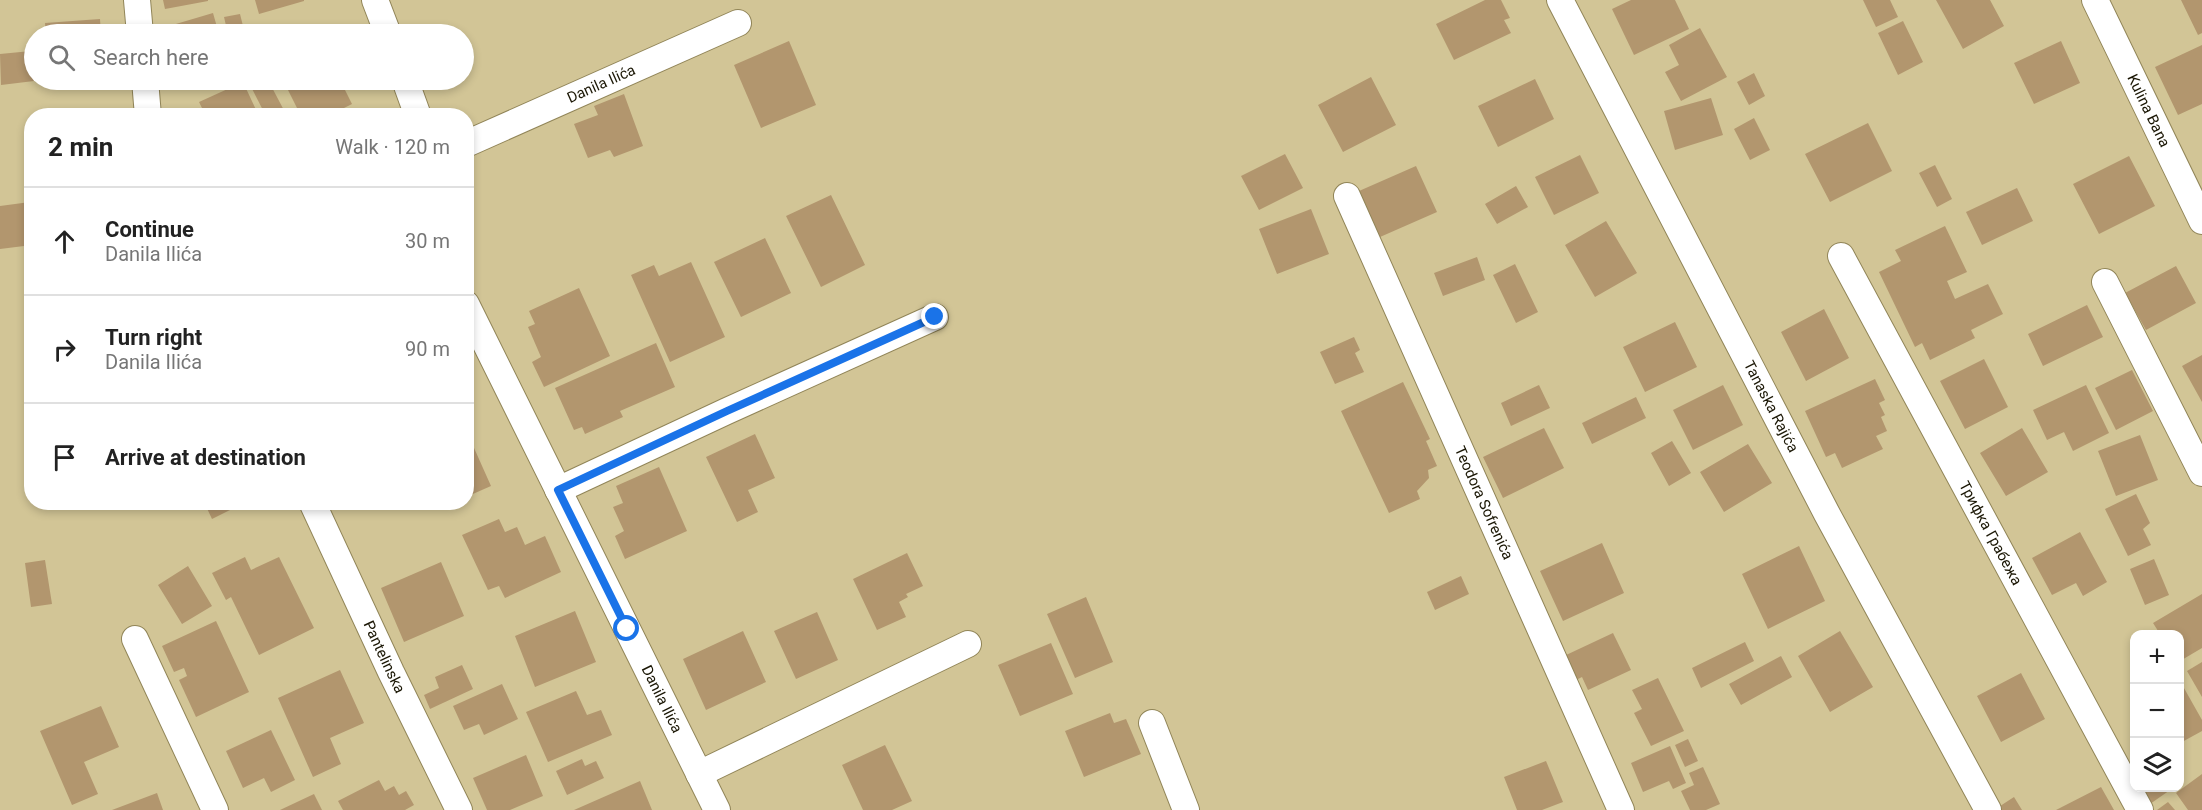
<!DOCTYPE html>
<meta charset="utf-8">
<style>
:root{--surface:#fff;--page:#f6f6f6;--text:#222;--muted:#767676;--line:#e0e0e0}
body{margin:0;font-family:Roboto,sans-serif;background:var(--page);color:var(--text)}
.controls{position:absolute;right:18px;bottom:18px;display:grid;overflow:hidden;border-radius:12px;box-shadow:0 3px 9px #0003}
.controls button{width:54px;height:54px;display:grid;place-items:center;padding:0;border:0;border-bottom:2px solid var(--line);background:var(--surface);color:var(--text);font:30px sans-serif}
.stop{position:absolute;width:18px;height:18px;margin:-14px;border:4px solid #1a73e8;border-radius:50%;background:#fff}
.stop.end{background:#1a73e8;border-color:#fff;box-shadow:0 2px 6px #0008}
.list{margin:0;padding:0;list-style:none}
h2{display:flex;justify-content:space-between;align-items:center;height:78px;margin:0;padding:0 24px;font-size:26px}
h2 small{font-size:20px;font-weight:400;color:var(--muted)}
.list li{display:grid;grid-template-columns:39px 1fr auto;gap:18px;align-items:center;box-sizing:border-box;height:108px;padding:0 24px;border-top:2px solid var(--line)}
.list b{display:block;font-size:22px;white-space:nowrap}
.list p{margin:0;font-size:20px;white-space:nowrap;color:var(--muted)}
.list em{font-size:20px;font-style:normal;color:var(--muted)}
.icon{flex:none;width:33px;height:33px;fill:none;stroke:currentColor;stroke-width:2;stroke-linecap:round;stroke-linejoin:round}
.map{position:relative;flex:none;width:2202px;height:810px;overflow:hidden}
.search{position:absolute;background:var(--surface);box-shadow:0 3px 9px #0003;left:24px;top:24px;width:450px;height:66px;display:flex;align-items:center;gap:15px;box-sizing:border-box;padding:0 21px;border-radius:33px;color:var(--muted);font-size:22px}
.panel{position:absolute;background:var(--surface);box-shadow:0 3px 9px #0003;left:24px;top:108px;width:450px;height:402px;border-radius:24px}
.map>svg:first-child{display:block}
.building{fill:#b2966e}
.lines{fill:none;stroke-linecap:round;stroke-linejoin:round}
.minor-casing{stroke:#918558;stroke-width:28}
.minor{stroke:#fff;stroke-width:26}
.route{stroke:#1a73e8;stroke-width:8}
.labels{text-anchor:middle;stroke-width:5;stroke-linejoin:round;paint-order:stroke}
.street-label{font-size:15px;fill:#1a1604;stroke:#dfd2a3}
</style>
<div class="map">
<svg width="2202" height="810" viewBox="0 0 2202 810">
<rect width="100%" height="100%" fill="#d2c596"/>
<path class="building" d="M163,0h45v1l-43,8z
M255,0h49v1l-45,13z
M1485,0h16l9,18 -6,2 7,13 -57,27 -18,-36z
M1631,0h44l14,29 -55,26 -22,-46z
M1863,0h27l8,17 -22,10z
M1936,0h54l14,26 -41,23z
M2181,0h21v33l-4,2z
M213,13l6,21h-58l-2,-5z
M240,14l5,20h-17l-4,-17z
M100,19l1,15h-55l-1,-11z
M1903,21l20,41 -25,13 -20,-42z
M1700,28l27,49 -46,24 -16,-29 14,-7 -10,-20z
M789,41l27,64 -55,23 -27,-63z
M2061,41l19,42 -46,21 -20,-41z
M2202,45v59l-24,11 -23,-48z
M31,51l3,30 -33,4 -1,-31z
M1754,73l11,23 -16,9 -12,-23z
M1371,77l25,48 -53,27 -25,-47z
M1535,79l19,40 -56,28 -20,-41z
M252,80h16l19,36h-21l-18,-35z
M283,80h65v1l-6,3 10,20 -24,12h-27z
M243,82l16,34h-53l-7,-14z
M624,94l19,52 -29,11 -4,-7 -22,8 -14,-34 24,-9 -4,-9z
M1711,98l12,37 -48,15 -11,-39z
M1754,118l16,32 -20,10 -16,-31z
M1868,123l24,48 -62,31 -25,-48z
M1285,154l18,34 -44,22 -18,-34z
M1580,155l19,38 -45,22 -19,-38z
M2129,156l26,50 -56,28 -26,-50z
M1935,165l17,34 -15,8 -18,-34z
M1416,166l21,46 -57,25 -21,-46z
M1516,186l12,21 -31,17 -12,-20z
M2017,188l16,33 -51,24 -16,-33z
M831,195l34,70 -44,22 -35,-71z
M30,202l2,43 -32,4v-43z
M1311,209l18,45 -52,20 -18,-45z
M1606,221l31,52 -42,24 -30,-52z
M1945,226l22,46 -20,9 8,18 33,-15 15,30 -32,16 4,8 -45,22 -8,-17 -7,4 -36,-75 22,-11 -6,-11z
M765,238l26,55 -50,24 -27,-55z
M1477,257l8,23 -42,16 -9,-23z
M691,262l34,75 -55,25 -39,-87 23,-10 5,11z
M1515,264l23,48 -22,11 -23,-48z
M2176,266l20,37 -50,27 -21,-37z
M579,288l31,68 -66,31 -12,-25 9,-5 -13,-30 7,-3 -6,-13z
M2087,305l16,32 -60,29 -15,-32z
M1824,309l25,49 -43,23 -25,-49z
M1675,322l22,45 -52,25 -22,-45z
M1354,337l6,13 -5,3 9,19 -29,12 -15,-32z
M656,343l19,44 -55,24 3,6 -38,17 -3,-7 -8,3 -19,-42z
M2202,355v47l-20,-36z
M1984,359l24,48 -43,22 -25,-48z
M2132,370l21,41 -37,19 -21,-42z
M1875,379l10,21 -6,3 6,12 -4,2 6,14 -11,5 7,13 -41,19 -7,-15 -9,4 -21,-46z
M1403,382l27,57 -4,2 11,25 -9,4 1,8 -12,13 3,8 -31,14 -48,-102z
M1539,385l11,23 -39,18 -10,-23z
M1723,385l20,40 -50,25 -20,-40z
M2086,385l23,48 -36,18 -9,-19 -17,8 -14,-30z
M1636,397l10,21 -54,26 -10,-21z
M1544,428l20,40 -61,30 -20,-41z
M2022,428l26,44 -42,24 -26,-43z
M466,430l25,56 -25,11z
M755,434l20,44 -27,12 10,22 -21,10 -31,-65z
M2140,435l18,45 -42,16 -18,-45z
M1672,441l19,32 -22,13 -18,-33z
M1748,444l24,39 -48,29 -24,-40z
M659,467l28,64 -62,28 -10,-23 9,-5 -11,-24 10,-4 -7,-17z
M2136,494l14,29 -7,6 8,16 -23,11 -23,-47z
M204,502h42l-34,17z
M438,502h16l-13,6z
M499,519l6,13 12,-5 8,18 20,-9 16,36 -56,26 -6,-12 -11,4 -26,-55z
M2080,532l27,50 -24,14 -7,-13 -24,12 -20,-37z
M1602,543l22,50 -61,28 -23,-50z
M1799,546l26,55 -57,28 -26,-55z
M907,553l16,33 -17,8 2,3 -9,5 7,15 -29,13 -24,-51z
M245,557l6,13 28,-13 35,71 -55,27 -28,-58 -5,3 -14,-27z
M2154,559l15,36 -24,10 -15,-36z
M45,560l7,44 -21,3 -6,-44z
M441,562l23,54 -60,26 -23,-54z
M188,566l24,40 -30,18 -24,-39z
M1461,576l8,18 -34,16 -8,-18z
M2202,594v54l-22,13v-27h-20l-7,-11z
M1086,597l27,65 -38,16 -28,-64z
M575,611l21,51 -61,25 -20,-51z
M817,612l21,48 -42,19 -22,-48z
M216,621l33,71 -53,25 -17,-37 8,-4 -3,-8 -10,4 -12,-26z
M743,631l23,51 -60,28 -23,-51z
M1840,631l33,56 -43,25 -32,-56z
M1613,633l18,37 -43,20 -6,-13 -6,3 -12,-24z
M1745,642l9,19 -53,27 -9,-20z
M1051,643l22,51 -53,22 -22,-51z
M1781,656l11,21 -51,28 -12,-21z
M2202,662v35l-15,-26z
M462,665l11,24 -43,20 -6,-14 15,-7 -4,-11z
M340,670l24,53 -34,15 11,26 -28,13 -35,-79z
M2021,673l24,46 -44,23 -24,-46z
M1658,678l26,53 -33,15 -17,-33 8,-4 -10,-19z
M2180,681l22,39v11l-20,11 -2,-5z
M502,684l16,35 -34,16 -5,-11 -15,6 -11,-24z
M576,691l11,24 14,-5 11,25 -64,27 -22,-50z
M101,706l18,41 -35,15 14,32 -26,11 -32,-74z
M1110,713l4,10 12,-4 15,35 -57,23 -19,-46z
M271,730l24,50 -24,12 -7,-14 -21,10 -17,-37z
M1688,739l10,22 -13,6 -10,-22z
M885,745l27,56 -20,9h-29l-21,-45z
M1670,746l16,37 -13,6 -4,-8 -26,11 -12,-29z
M526,755l17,41 -33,14h-23l-14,-32z
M582,759l3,7 11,-5 8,17 -37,17 -11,-24z
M1546,761l17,41 -21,8h-25l-13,-33z
M1703,767l17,37 -14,6h-16l-9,-19 13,-6 -5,-12z
M2202,774v36h-14l-12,-17z
M379,780l6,11 9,-5 5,9 7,-4 8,14 -9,5h-62l-5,-9z
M640,781l12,29h-78z
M2101,787l13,23h-58z
M2138,788h35l-23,16z
M157,793l6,17h-51z
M314,794l8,16h-42z
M2014,797l8,13h-28z
M2168,802l7,8h-18z"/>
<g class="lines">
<g class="minor-casing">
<g id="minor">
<path d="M137,0l3,34"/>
<path d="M375,0l13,34"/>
<path id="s1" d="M1560,0l267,514 161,296"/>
<path id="s2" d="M2095,0l107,221"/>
<path d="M145,80l3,36"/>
<path d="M405,80l13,36"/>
<path id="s3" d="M466,144l272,-121"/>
<path id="s4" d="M1347,196l274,614"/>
<path id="s5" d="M1841,256l299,554"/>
<path d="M2105,282l97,191"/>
<path id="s6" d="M466,304l251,506"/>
<path d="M558,490l169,-79 208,-94"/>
<path id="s7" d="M312,502l79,170 68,138"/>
<path d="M135,639l80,171"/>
<path d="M1152,723l34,87"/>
<path d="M699,774l269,-130"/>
</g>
</g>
<use href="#minor" class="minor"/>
</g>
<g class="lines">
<path class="route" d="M627,629l-69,-139 169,-79 208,-94"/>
</g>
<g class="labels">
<g class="street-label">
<text dy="5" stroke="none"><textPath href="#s3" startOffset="148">Danila Ilića</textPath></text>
<text dy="5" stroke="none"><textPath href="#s2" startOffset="123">Kulina Bana</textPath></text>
<text dy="5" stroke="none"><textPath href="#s1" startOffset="458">Tanaska Rajića</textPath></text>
<text dy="5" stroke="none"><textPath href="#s4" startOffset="336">Teodora Sofrenića</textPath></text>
<text dy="5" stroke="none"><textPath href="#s5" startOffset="315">Трифка Грабежа</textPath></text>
<text dy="5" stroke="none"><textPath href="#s7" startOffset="171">Pantelinska</textPath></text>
<text dy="5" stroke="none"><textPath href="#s6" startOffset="441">Danila Ilića</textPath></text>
</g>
</g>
</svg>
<div class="controls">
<button>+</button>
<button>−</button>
<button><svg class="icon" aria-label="layers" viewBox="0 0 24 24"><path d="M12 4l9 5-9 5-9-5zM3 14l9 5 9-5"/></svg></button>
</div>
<div class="stop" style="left:627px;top:629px"></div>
<div class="stop end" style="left:935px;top:317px"></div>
<div class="search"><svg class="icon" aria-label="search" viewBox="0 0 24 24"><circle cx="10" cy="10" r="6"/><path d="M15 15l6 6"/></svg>Search here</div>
<section class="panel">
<h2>2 min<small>Walk · 120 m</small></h2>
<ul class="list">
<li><svg class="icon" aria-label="ahead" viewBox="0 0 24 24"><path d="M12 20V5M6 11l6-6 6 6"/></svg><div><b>Continue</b><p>Danila Ilića</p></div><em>30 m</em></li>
<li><svg class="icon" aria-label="right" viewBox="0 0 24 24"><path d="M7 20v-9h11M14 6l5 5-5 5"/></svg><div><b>Turn right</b><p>Danila Ilića</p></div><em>90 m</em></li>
<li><svg class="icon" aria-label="arrive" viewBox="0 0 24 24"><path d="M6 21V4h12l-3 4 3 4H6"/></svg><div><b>Arrive at destination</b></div></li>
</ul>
</section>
</div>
